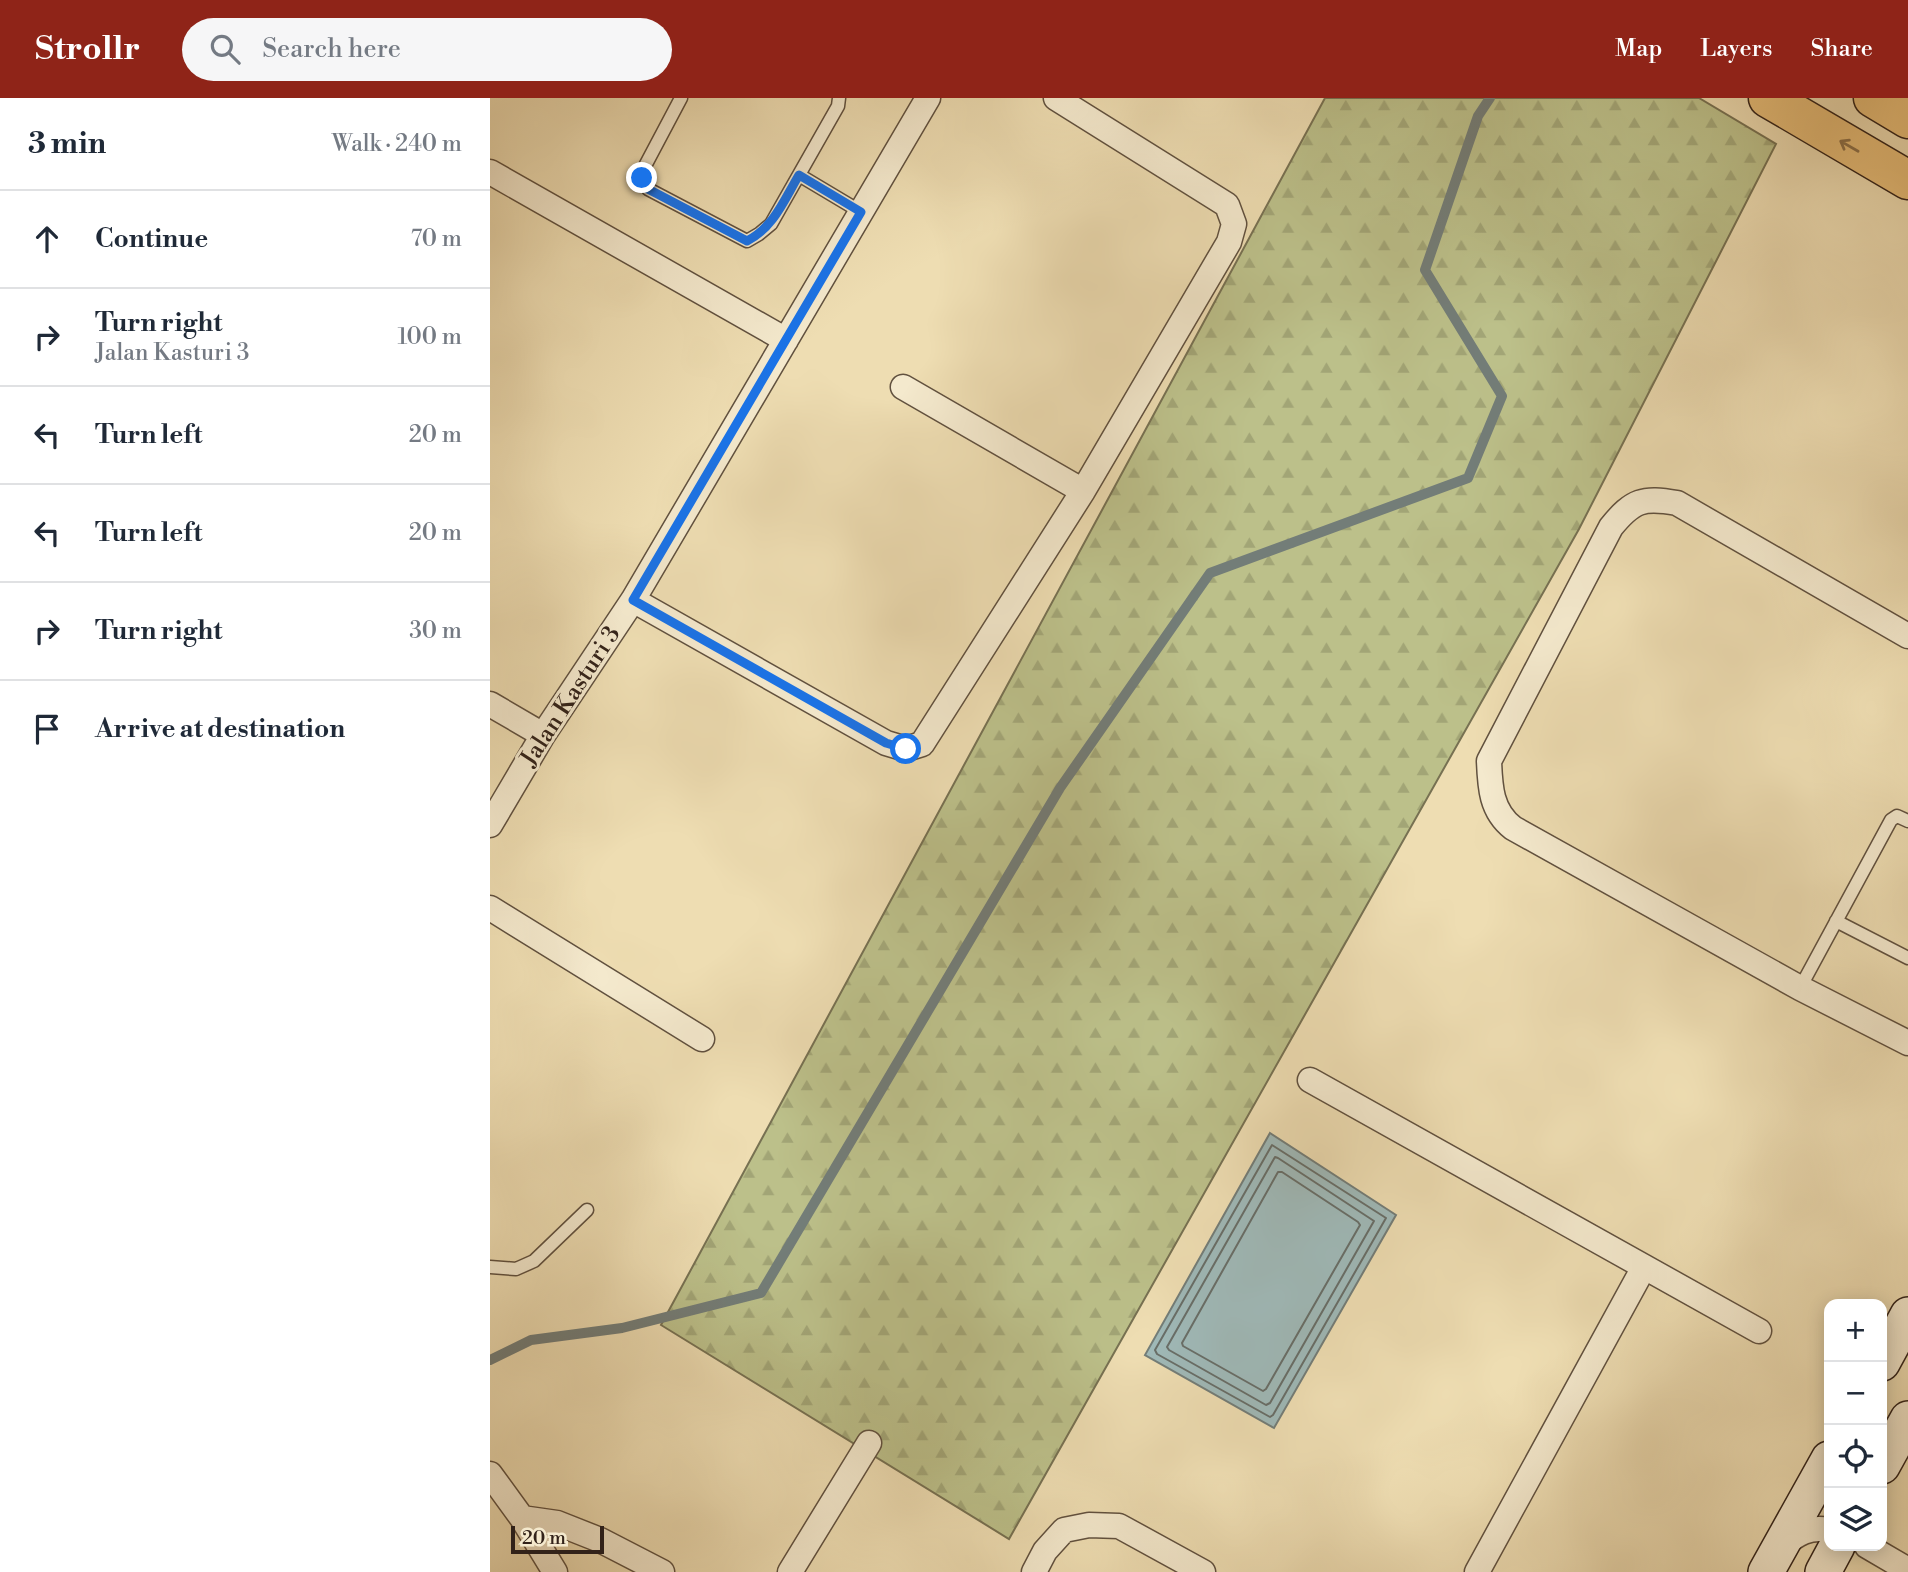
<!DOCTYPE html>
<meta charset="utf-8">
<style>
:root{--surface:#fff;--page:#f6f6f7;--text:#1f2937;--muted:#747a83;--line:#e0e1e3;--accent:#8f2418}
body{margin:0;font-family:"Libre Bodoni",serif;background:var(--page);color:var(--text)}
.controls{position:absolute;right:21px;bottom:21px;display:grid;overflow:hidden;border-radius:14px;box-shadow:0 4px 18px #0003}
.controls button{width:63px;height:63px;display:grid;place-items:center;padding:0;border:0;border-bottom:2px solid var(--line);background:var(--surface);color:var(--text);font:35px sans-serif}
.scale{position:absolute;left:21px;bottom:18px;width:93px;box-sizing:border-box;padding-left:7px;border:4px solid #322219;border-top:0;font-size:19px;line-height:24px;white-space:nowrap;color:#322219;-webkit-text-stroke:5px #f4e9cd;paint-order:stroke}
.stop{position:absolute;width:21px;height:21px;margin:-16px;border:5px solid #1a73e8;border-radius:50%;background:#fff}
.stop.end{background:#1a73e8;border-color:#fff;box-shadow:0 2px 7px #0008}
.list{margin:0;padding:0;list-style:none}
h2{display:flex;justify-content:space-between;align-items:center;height:91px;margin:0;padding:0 28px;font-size:30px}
h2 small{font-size:23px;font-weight:400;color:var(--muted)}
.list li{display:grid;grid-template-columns:46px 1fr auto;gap:21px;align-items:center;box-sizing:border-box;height:98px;padding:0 28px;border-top:2px solid var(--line)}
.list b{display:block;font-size:26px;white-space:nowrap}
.list p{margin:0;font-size:23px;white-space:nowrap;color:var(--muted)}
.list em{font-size:23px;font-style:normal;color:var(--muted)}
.icon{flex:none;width:38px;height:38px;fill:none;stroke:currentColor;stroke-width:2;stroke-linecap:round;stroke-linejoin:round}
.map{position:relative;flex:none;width:1418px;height:1474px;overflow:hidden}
header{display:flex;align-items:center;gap:42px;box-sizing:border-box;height:98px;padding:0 35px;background:var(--accent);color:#fff}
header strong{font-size:33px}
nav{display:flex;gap:38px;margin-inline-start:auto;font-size:24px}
.search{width:490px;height:63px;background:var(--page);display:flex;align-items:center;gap:18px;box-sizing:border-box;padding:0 24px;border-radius:38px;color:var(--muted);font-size:26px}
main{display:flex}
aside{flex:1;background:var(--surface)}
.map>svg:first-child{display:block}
.forest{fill:url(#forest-firs);stroke:#777152;stroke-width:2}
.water{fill:#9fb9b8;stroke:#737d78;stroke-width:2}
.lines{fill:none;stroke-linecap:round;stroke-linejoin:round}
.shore{stroke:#686e68;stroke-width:2}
.stream{stroke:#737d78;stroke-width:10}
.lane-casing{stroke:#61513f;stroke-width:15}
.street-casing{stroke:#61513f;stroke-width:27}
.secondary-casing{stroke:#322219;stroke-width:38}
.primary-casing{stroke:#322219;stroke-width:41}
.lane{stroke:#f4e9cd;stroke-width:12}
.street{stroke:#f4e9cd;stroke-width:24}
.secondary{stroke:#f4e9cd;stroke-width:35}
.primary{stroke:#e7be79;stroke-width:38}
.oneway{stroke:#8c7049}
.route{stroke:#1a73e8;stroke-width:9}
.labels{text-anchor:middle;stroke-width:6;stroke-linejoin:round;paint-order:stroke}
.street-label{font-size:24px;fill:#322219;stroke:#f4e9cd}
</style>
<header>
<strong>Strollr</strong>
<div class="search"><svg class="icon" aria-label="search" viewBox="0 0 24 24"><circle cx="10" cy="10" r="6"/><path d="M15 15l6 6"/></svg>Search here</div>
<nav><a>Map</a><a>Layers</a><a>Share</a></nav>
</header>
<main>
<aside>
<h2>3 min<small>Walk · 240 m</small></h2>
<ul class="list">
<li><svg class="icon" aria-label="ahead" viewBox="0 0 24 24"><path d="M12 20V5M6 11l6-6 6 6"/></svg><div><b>Continue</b></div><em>70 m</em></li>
<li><svg class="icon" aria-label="right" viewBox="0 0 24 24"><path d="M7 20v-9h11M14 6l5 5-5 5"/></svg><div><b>Turn right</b><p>Jalan Kasturi 3</p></div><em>100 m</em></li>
<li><svg class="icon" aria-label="left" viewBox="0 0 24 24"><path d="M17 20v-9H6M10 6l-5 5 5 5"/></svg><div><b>Turn left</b></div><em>20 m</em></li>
<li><svg class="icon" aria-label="left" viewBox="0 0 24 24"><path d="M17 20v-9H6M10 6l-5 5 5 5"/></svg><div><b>Turn left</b></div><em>20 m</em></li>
<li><svg class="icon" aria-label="right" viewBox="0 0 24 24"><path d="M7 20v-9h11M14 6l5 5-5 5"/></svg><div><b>Turn right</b></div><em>30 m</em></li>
<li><svg class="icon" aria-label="arrive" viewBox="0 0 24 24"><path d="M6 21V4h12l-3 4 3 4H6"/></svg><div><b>Arrive at destination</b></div></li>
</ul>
</aside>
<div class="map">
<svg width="1418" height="1474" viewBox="0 0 1418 1474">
<defs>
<pattern id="forest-firs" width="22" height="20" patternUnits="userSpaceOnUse" patternTransform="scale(1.75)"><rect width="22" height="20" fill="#bcc08a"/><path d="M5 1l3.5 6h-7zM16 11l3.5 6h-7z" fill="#a2a576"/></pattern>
</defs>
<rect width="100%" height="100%" fill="#eeddb2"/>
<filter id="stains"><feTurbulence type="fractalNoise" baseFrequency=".00286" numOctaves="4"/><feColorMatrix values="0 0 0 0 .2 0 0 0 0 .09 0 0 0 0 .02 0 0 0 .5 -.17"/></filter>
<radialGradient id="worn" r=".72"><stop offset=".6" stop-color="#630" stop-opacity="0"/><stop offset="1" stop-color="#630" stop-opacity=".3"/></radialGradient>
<path class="forest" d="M835,0h374l77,46 -197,385 -570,1010 -348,-214z"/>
<path class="water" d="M780,1035l126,82 -122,213 -129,-73z"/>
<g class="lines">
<path class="shore" d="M782,1047l114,73 -113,197 -3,2 -113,-63 -2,-4z
M785,1059l3,1 96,63 -104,182 -4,2 -97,-55 -2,-3z
M788,1074h4l76,50 2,3 -94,164 -3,2 -80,-45 -1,-3z"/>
<path class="stream" d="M0,1262l41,-20 91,-12 139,-35 299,-505 150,-215 258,-95 34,-82 -77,-126 53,-154 12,-18"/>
<g class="lane-casing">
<path id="lane" d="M191,0l-36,68 -3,12 6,11 99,52 12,-7 12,-10 67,-118 1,-8
M309,77l62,37
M1346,823l72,37
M1310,890l91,-168 6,-4 11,5
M0,1169l26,2 18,-8 53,-51"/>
</g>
<g class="street-casing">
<path id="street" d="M0,74l296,168
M413,289l180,104
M143,502l253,143 20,6 16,-5 161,-253 146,-249 5,-18 -7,-19 -171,-107
M1418,538l-231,-133c-34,-6 -44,-3 -66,24l-122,234c1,26 2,50 24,67l287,160 108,55
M0,606l53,31
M0,727l53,-90 90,-135 295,-502
M0,810l212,131
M820,982l449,251
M0,1376l32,44 33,54
M32,1420l35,5 43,17 62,32
M1292,1448c15,-12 27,-20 47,-16
M1377,1448l41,24
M300,1474l79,-129
M544,1474l11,-21 19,-21 25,-5 30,1 84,46
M987,1474l167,-305"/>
</g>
<g class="secondary-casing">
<path id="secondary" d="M1392,1265l26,-48
M1392,1368l26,-47
M1276,1474l63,-113
M1333,1474l14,-26"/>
</g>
<g class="primary-casing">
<path id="primary" d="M1278,0l140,82
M1383,0l35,21"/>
</g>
<use href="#lane" class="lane"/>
<use href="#street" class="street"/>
<use href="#secondary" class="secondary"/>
<use href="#primary" class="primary"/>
</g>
<defs><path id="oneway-shaft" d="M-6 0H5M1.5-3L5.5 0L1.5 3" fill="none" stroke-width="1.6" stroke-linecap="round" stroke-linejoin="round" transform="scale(1.75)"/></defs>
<use class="oneway" href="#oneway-shaft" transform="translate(1359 48) rotate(-150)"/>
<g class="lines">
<path class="route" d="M152,80l6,11 99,52c27,-14 37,-41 52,-66l62,37 -228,388 253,143 20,6"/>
</g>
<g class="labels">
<g class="street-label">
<text transform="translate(80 598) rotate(-57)" y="8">Jalan Kasturi 3</text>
</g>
</g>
<rect width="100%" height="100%" filter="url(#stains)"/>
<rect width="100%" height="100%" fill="url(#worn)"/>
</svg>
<div class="controls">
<button>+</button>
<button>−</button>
<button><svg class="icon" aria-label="locate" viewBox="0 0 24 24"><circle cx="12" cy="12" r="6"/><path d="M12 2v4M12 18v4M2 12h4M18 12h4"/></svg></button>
<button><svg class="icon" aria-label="layers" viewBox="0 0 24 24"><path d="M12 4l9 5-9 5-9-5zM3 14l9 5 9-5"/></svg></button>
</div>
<div class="scale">20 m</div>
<div class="stop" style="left:416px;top:651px"></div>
<div class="stop end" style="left:152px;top:80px"></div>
</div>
</main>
